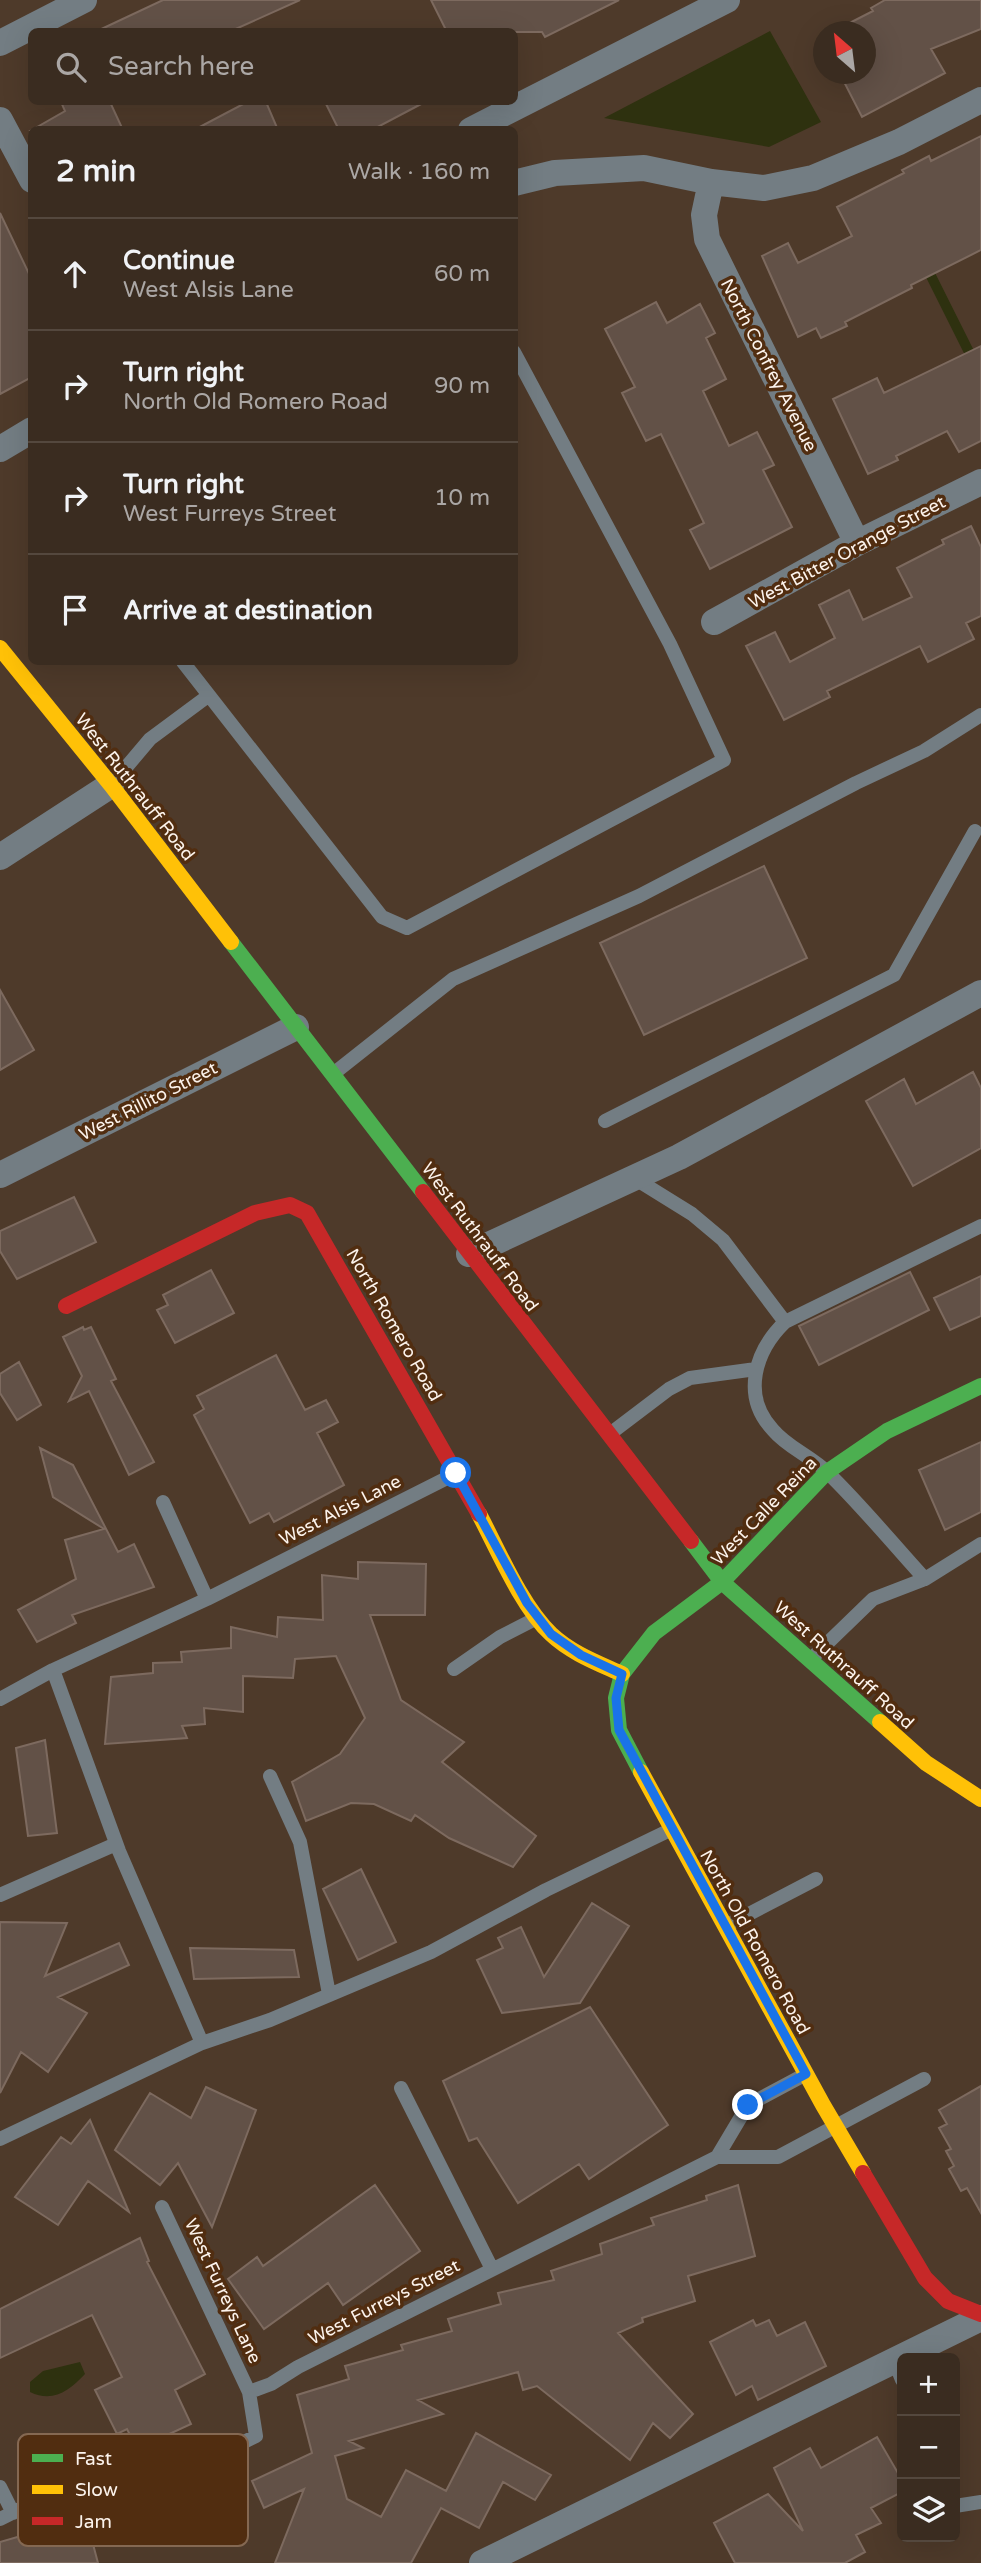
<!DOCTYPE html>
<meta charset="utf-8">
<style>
:root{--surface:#3a2c20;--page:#45382d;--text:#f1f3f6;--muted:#aba7a5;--line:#54483e}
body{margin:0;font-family:"Varela Round",sans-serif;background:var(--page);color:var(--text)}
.controls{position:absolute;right:21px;bottom:21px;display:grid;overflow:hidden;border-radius:10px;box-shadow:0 7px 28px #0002}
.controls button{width:63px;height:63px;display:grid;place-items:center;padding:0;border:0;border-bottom:2px solid var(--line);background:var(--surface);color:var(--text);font:35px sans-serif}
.compass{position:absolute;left:813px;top:21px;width:63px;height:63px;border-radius:50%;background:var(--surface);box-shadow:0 7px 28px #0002;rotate:332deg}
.stop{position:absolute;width:21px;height:21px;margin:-16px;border:5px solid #1a73e8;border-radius:50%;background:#fff}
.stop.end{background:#1a73e8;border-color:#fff;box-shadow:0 2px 7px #0008}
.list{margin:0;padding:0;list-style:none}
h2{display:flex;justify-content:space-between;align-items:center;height:91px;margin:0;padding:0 28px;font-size:30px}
h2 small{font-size:23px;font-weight:400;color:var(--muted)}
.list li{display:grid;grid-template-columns:46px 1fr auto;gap:21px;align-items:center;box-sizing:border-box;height:112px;padding:0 28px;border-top:2px solid var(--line)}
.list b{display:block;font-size:26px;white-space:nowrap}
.list p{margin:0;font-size:23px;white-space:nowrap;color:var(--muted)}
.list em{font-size:23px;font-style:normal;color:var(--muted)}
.icon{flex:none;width:38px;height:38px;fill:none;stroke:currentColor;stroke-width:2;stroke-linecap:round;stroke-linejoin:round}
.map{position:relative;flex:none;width:981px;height:2563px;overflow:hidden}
.search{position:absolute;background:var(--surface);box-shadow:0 7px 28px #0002;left:28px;top:28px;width:490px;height:77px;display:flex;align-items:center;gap:18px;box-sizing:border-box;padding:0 24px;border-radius:10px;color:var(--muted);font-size:26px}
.panel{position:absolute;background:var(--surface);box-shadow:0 7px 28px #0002;left:28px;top:126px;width:490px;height:539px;border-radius:10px}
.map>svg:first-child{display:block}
.water{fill:#2e310f}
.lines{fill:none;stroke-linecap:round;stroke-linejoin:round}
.stream{stroke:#2e310f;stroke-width:10}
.building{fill:#625147;stroke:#7d6a5f;stroke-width:2}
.lane{stroke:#737d83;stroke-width:14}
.street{stroke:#737d83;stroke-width:26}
.fast{stroke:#4caf50;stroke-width:16}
.slow{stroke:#ffc107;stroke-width:16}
.jam{stroke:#c62828;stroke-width:16}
.route{stroke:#1a73e8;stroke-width:9}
.labels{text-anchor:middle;stroke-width:7;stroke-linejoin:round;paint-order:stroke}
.street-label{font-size:18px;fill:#fcf3ec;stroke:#512d10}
.key{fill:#512d10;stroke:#846852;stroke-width:2}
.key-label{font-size:19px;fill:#fcf3ec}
</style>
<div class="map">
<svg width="981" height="2563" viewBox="0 0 981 2563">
<rect width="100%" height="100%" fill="#4e3a2a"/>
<path class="water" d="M770,31l51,91 -52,25 -165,-29z
M80,2362l5,12c-16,17 -32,29 -55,18v-10l13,-11z"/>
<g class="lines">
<path class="stream" d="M925,264l56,112"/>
</g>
<path class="building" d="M163,0h137l-71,32h-134z
M431,0h188l-74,37 -3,-5h-95z
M885,0h96v29l-50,20 14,24 -83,44 -22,-43h25v-42h-33l41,-21 -2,-3z
M61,102h49l13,28h-91l33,-19z
M247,102h19l12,28h-84z
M325,102h100l-53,28h-33z
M981,136v114l-70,35 1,3 -67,34 2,4 -26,12 -5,-10 -18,9 -36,-81 26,-13 10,20 54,-27 -15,-29 67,-34 -2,-3 27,-14 2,5z
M0,213l32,67v97l-32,17z
M656,302l11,21 33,-19 15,29 -9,5 20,41 -23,12 26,55 28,-14 17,33 -11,5 29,57 -82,42 -20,-39 14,-7 -43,-89 -15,7 -24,-48 13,-6 -30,-58z
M981,346v95l-22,11 -12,-21 -51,25 2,4 -30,14 -35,-75 44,-21 7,15z
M971,526l10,21v69l-15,7 8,16 -46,23 -8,-16 -93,45 3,6 -46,23 -38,-74 29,-14 15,30 45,-24 -16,-33 30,-15 14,30 49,-23 -15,-29 47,-24 -2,-4z
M764,866l43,92 -163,77 -44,-92z
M0,990l34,60 -34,20z
M973,1072l8,16v60l-68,38 -47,-85 38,-22 12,25z
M74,1197l22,45 -79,37 -17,-28v-20z
M211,1270l23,43 -59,30 -18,-33 11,-5 -5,-10z
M910,1272l19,38 -110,55 -20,-39z
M981,1276v40l-31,14 -16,-32z
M83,1327l1,3 7,-3 25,52 -5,2 43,81 -25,13 -40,-84 -20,10 13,-25 -19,-39z
M276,1355l29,55 21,-10 12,22 -21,11 27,52 -70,37 -5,-9 -19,10 -56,-108 10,-6 -7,-13z
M19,1362l22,43 -24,15 -17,-27v-19z
M981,1442v70l-36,18 -26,-60z
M40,1448l33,17 45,87 16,-8 20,43 -82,28 4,8 -39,19 -19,-32 58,-31 -11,-39 39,-11 -51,-32z
M358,1562l68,2 -1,51h-55l31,85 63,42 -22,20 94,74 -23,31 -64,-29 -34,-23 -4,6 -37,-17 -23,-1 -45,18 -14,-39 48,-28 25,-36 -29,-62 -41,3 -2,19 -50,-2v36l-39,-4 1,16 -23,2 5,12 -82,6 6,-67 42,-4v-10l29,-1 -1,-10 50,-4v-21l46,10 1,-20 45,3 -1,-45 36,4z
M45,1740l12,93 -29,3 -12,-88z
M361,1869l35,73 -38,18 -35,-71z
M592,1903l37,23 -49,77 -78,10 -25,-53 26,-12 -5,-10 23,-11 23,50z
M0,1922l67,1 -22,53 74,-33 10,22 -71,32 29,16 -39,59 -27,-20 -21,41z
M190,1948l104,2 5,27 -105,2z
M590,2007l78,118 -79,54 -10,-15 -61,39 -41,-65 -8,3 -26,-60z
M981,2086v127l-14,-25 -6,3 -12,-22 5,-3 -8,-15 5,-2 -12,-21 8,-4 -8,-14z
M206,2087l50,23 -44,117 -34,-64 -18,22 -45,-35 35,-57 41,25z
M90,2120l39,92 -41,-31 -30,44 -43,-28 46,-60 10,7z
M375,2185l45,66 -77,54 -15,-22 -64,46 -36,-50 29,-22 6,9z
M738,2185l17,71 -67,20 7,25 -53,17 1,4 -25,11 75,81 -23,24 -17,-15 -23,37 -93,-74 -14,4 -5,-18 -100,28 25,14 -94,27 14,7 -28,8 12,43 34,18 25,-47 40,21 30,-58 75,42 -16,25 -32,-18 -24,46 -38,-20 -30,55h-136l29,-74 -40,19 -12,-27 60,-28 -15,-58 52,-16 -4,-13 58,-16 -2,-5 51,-14 -4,-12 53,-15 -3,-11 56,-13 -3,-9 51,-17 -2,-10 54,-19 -3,-7 56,-18 -1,-4z
M140,2238l9,23 -2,1 58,112 -30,16 16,34 -54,25 -10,-20 -10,5 -22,-44 27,-13 -30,-62 -92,43v-49z
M753,2320l3,6 13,-6 8,16 28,-14 21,44 -68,34 -6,-14 -16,9 -26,-53z
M877,2437l25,43v12l-31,16 10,15 -25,12 9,17 -20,11h-110l-21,-40 54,-29 35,37 -29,-63 36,-20 11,20z
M85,2514l13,49h-98v-21l52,-15 -1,-4z"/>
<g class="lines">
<path class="lane" d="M183,662l199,255 25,11 317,-168 -54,-116 -156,-292
M112,784l38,-45 58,-43
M333,1074l120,-95 186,-83 217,-113 68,-32 57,-36
M605,1121l289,-146 81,-144
M634,1178l58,36 31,26 62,82
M981,1226l-196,96c-30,29 -44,74 -12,108 15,18 38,26 55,43 34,33 65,71 97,106l56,-35
M611,1433l58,-44 21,-11 66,-9
M163,1502l44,97
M811,1659l62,-60 52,-20
M454,1669l46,-32 37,-19
M53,1670l66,181 83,192
M0,1699l53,-29 154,-71 248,-125
M270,1776l30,66 29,152
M0,1895l116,-51
M726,1926l90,-47
M401,2088l91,181
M0,2139l202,-96 68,-23 161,-68 115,-62 124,-60
M717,2157h61l146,-78
M162,2207l87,185
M894,2360l8,20
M0,2487l13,26
M955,2506l26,-4
M0,2519l58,-29 32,-8 35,19 131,-65 -7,-44 22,-8 27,-17 419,-210 31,-52 58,-31"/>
<path class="street" d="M0,43l84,-43
M0,120l32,60
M471,130l256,-130
M711,182l-7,33 3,24 150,304
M514,183l41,-10 89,-5 67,14 53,6 49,-10 86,-36 82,-42
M0,449l32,-19
M714,622l143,-79 124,-61
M0,857l111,-72
M0,1175l296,-148
M469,1254l210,-97 302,-164
M482,2563l499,-245"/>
<path class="fast" d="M231,942l192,250
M691,1541l31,41 158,140
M641,1772l-22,-42 -3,-32 6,-24 32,-41 68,-51 105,-110 60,-41 94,-45"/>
<path class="slow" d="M0,648l111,137 120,157
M479,1514c19,36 43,93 72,120 20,19 47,29 71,40
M880,1722l46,41 55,36
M641,1772l182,333 40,68"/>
<path class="jam" d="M423,1192l268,349
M66,1306l189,-93 35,-8 17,8 172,301
M863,2173l62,105 23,23 33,13"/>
</g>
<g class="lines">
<path class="route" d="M456,1473l71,130 24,31 30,21 41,19 -6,24 3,32 187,344 -58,31"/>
</g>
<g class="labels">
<g class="street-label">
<text transform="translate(769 365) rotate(63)" y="6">North Confrey Avenue</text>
<text transform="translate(847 552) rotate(-28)" y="6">West Bitter Orange Street</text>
<text transform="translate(135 787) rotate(52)" y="6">West Ruthrauff Road</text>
<text transform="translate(148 1101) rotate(-27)" y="6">West Rillito Street</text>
<text transform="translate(480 1237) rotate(53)" y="6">West Ruthrauff Road</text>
<text transform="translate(394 1325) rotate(60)" y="6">North Romero Road</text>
<text transform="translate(340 1510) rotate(-27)" y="6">West Alsis Lane</text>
<text transform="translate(764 1511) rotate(-46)" y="6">West Calle Reina</text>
<text transform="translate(844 1665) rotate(42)" y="6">West Ruthrauff Road</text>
<text transform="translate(755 1942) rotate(61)" y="6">North Old Romero Road</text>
<text transform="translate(223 2291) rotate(65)" y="6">West Furreys Lane</text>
<text transform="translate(384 2302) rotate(-27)" y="6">West Furreys Street</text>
</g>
</g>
<rect x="18" y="2434" width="230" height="112" rx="10" class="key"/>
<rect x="32" y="2454" width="31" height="8" fill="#4caf50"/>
<rect x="32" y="2485" width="31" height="9" fill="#ffc107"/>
<rect x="32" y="2517" width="31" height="8" fill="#c62828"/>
<g class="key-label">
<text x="75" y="2465">Fast</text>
<text x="75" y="2496">Slow</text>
<text x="75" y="2528">Jam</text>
</g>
</svg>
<div class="controls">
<button>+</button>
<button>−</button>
<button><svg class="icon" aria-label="layers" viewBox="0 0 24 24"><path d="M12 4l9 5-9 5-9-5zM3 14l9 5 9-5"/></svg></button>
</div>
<svg class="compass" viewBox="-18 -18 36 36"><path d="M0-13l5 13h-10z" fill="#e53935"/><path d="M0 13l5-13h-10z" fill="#aba7a5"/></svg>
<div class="stop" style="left:456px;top:1473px"></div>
<div class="stop end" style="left:748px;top:2105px"></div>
<div class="search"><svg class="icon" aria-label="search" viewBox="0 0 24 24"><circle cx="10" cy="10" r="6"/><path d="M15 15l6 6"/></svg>Search here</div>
<section class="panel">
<h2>2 min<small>Walk · 160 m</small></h2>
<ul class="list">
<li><svg class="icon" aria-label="ahead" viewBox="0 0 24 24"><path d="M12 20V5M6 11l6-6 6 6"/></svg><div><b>Continue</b><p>West Alsis Lane</p></div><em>60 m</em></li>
<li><svg class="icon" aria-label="right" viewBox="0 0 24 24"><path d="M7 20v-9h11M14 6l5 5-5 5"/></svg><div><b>Turn right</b><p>North Old Romero Road</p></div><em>90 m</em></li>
<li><svg class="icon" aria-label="right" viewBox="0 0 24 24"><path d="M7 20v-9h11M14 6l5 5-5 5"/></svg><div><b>Turn right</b><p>West Furreys Street</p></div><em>10 m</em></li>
<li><svg class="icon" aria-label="arrive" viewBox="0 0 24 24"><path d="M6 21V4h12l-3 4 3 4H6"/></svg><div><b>Arrive at destination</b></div></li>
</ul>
</section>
</div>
